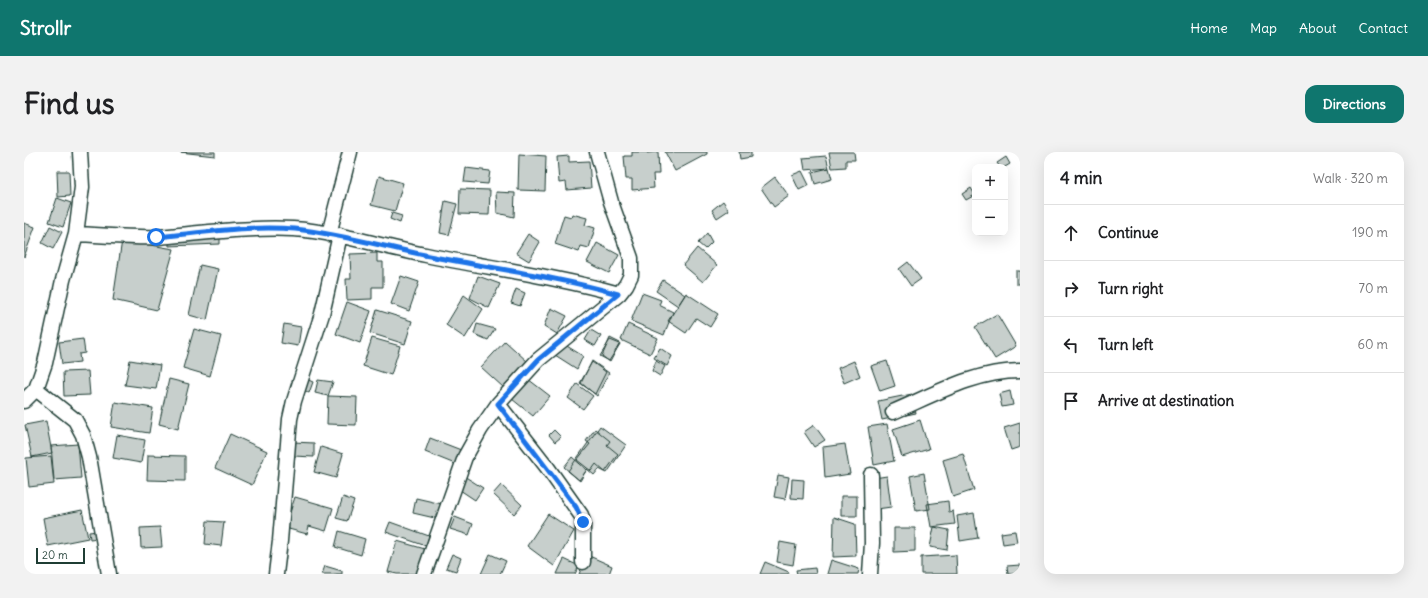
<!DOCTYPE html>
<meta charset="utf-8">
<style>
:root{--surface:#fff;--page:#f2f2f2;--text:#202124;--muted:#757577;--line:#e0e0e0;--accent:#0f766e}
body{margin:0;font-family:Delius,sans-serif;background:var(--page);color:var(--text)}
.controls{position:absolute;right:12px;top:12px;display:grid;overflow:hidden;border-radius:8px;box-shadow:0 4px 16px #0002}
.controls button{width:36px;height:36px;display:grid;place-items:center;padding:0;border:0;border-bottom:1px solid var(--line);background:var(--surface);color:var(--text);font:20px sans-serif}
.scale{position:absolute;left:12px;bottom:10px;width:49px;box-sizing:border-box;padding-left:4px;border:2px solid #1f3d34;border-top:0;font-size:11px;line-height:14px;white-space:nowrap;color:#1f3d34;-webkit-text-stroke:3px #fff;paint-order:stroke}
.stop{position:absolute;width:12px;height:12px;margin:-9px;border:3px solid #1a73e8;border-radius:50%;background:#fff}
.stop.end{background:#1a73e8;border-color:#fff;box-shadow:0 1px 4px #0008}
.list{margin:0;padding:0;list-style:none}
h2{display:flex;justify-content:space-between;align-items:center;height:52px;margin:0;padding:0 16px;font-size:17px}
h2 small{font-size:13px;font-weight:400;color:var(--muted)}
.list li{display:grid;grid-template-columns:26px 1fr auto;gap:12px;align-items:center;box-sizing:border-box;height:56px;padding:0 16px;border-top:1px solid var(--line)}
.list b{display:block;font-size:15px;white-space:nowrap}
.list em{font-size:13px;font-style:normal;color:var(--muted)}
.icon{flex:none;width:22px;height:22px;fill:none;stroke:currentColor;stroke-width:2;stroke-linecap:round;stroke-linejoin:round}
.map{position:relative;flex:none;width:996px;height:422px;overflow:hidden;border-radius:12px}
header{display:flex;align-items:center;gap:24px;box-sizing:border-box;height:56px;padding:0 20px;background:var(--accent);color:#fff}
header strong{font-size:19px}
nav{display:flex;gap:22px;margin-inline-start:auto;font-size:14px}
.intro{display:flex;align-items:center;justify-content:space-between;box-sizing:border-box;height:96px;padding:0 24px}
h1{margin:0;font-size:28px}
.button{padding:10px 18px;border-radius:12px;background:var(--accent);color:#fff;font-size:14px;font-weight:700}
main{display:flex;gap:24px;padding:0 24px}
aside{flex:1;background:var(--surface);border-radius:12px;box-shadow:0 4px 16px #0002}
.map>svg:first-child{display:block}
.building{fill:#c7cfcc;stroke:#1f3d34}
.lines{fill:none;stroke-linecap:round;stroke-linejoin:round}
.minor-casing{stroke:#1f3d34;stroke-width:17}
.minor{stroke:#fff;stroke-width:14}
.route{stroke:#1a73e8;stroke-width:5}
</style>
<header>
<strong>Strollr</strong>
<nav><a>Home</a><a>Map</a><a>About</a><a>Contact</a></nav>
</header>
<div class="intro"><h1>Find us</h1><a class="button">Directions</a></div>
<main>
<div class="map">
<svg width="996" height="422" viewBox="0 0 996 422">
<rect width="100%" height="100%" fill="#fff"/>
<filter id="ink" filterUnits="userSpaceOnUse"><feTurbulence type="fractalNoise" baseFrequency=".025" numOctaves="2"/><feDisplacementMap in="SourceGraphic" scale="8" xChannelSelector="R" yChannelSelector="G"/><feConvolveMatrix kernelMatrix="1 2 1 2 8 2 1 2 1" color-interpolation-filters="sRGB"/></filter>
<g filter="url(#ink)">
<path class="building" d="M156,0h35v4z
M608,0h15v1l11,-1 1,22h-6l1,14 -22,2v-11h-6l-2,-23h8z
M641,0h42v2l-32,17z
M715,0h12v5l-11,2z
M805,0h25l1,8h-9v7l-14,1z
M495,2l27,2 -1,35 -27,-1z
M545,4v6l20,-1 2,27 -24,2 -1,-8 -7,1 -2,-26z
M802,4l3,12 -24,2 -2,-12z
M982,5l4,7 -5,3h-5l-3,-4z
M442,16l24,3 -2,13 -24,-2z
M805,16l3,11 -17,5 -3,-12z
M33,19h12l1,25 -12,1z
M778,19l7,14 -10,5 -7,-15z
M355,24l24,7 -8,28 -24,-6z
M751,25l14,19 -15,11 -13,-19z
M947,36l4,7 -9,5 -4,-6z
M436,37l30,1 -1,25 -30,-1z
M472,40l19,1 -1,24 -17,-4z
M33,46l14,5 -8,24 -14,-5z
M421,49l12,3 -8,31 -9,-2z
M699,49l6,9 -12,8 -5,-8z
M368,61l10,3 -2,7 -10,-4z
M548,62l15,4 -2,7 10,3 -6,20 -8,-2 -2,6 -24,-8 9,-29 7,2z
M0,71l11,4 -11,30z
M26,74l12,6 -9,17 -11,-6z
M196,77v15l-51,2 -1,-16z
M683,81l5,9 -7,7 -7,-6z
M504,82l12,8 -11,19 -13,-8z
M98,88l52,9 -17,61 -44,-10z
M573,91l22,12 -10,18 -22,-11z
M673,96l20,17 -14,17 -20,-17z
M353,101v9h6v25h-11v12l-25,1 -1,-21h5l-1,-25z
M884,110l13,17 -10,7 -12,-17z
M176,113l18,4 -11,51 -18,-5z
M992,119h4v13h-4z
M377,124l18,6 -10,29 -18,-7z
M454,124l22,8 -11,24 -19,-10z
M639,128l22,15 -7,11 -22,-15z
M492,137l9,4 -5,13 -9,-3z
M618,141l19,7 -2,5 14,7 -9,23 -33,-14z
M662,141l32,21 -8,13 -14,-9 -10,15 -18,-12z
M440,143l19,14 -18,29 -19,-13z
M323,150l24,9 -11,32 -24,-9z
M527,156l16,8 -10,18 -13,-8z
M353,158l35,11 -7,23 -35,-11z
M973,162l19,32 -21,13 -20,-32z
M260,172l17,3 -3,19 -17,-3z
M453,172l18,5 -7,11 -14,-6z
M604,172l30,14 -8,16 -29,-14z
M170,177l27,7 -11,40 -27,-8z
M567,178l10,6 -6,10 -10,-6z
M348,186l28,8 -9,29 -28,-9z
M586,186l10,5 -10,19 -8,-6z
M59,187l2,14 -6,1 1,8 -18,2 -3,-22z
M586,188l10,4 -11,17 -9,-5z
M481,189l23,21 -24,26 -23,-21z
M538,191l21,13 -6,13 -22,-14z
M636,196l12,8 -5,10 -13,-8z
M106,208l30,5 -4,24 -31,-4z
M568,209l17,12 -12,23 -16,-13z
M632,209l9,5 -5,10 -8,-5z
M830,209l6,15 -16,7 -6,-15z
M863,209l8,25 -15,5 -9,-25z
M568,210l14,10 -11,22 -15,-11z
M64,219l2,24 -26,1 -1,-24z
M280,226l9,4 -4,11 -6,-3z
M145,227l20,5 -11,45 -19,-5z
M504,227l22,17 -17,20 -21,-17z
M294,228l15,2 -5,14 -13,-3z
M553,232l16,12 -10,13 -15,-11z
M986,239l3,14 -11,2 -3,-13z
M888,242l4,19 -34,7 -4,-19z
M304,244l29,1 -1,28 -29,-1z
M91,250l38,6 -4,25 -38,-6z
M896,268l9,29 -27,8 -9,-28z
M22,269l6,32 -20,4 -7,-32z
M996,271v24l-9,3 -7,-22z
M863,272l7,37 -20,4 -6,-38z
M790,273l11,15 -11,7 -10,-15z
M576,274l26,19 -19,28 -8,-4 -5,6 -7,-6 -7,12 -12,-10z
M571,277l15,12 -3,4 11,9 -13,18 -9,-8 -5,7 -14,-11 13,-16 -4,-3z
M530,278l7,7 -6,5 -6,-7z
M206,282l37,17 -15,34 -37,-17z
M93,283l28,5 -4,23 -28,-5z
M406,286l31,12 -6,14 -30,-12z
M269,290l21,1v14l-21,-1z
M54,292l3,34 -27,2 -3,-34z
M821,292l5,30 -25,4 -2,-31z
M297,295l22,7 -7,24 -22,-6z
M939,302l11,36 -21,7 -10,-37z
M124,303l37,1v25l-38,-1z
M27,304l3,28 -25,3 -3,-29z
M548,305l15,13 -8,10 -15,-13z
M900,321l6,36 -14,2 -6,-35z
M754,323l11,2 -4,22 -11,-2z
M440,324l19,12 -8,12 -18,-12z
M863,324l4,31 -14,2 -3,-31z
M768,327l12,1 -1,19 -12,-1z
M477,333l21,20 -8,9 -21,-20z
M817,344h16v20h-16z
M271,345l38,11 -7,23 -17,-5 -2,8 -22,-6z
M319,345l11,4 -7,20 -11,-3z
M392,346l26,6 -3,15 -26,-6z
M924,349l1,11 4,-1 2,13 -24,3 -4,-23z
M58,358l6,28 -40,8 -5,-28z
M950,361l4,25 -18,3 -3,-25z
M524,362l26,17 -20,35 -27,-20z
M431,365l18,7 -4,11 -19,-6z
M810,365l21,7 1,32 -23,1z
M183,369l17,1 -3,24 -16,-2z
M366,370l39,14 -3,10 -40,-14z
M136,375l2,20 -21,1 -1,-20z
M910,375l15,3 -2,20 -17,-3z
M870,376h21v23l-21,1z
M73,379l1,7 -8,1 -1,-7z
M315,379l26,8 -4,16 -26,-8z
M991,379l2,11 -14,2 -2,-11z
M373,389l28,8 -7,25h-21l-9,-2z
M756,390l16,3 -3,20 -16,-3z
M428,402l9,4 -5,13 -10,-3z
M466,402l16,7 -6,13h-19z
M563,403l25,11 -3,8h-30z
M932,403l1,19h-36v-17z
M540,407l15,7 -4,8h-18z
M807,408l28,9 -1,5h-31z
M741,410l24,10 -1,2h-28z
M996,413v9h-12l-1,-8z
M301,414l17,5v3h-20z
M791,416l1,6h-19l-1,-4z"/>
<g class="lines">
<g class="minor-casing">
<path id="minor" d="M52,82c27,1 55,4 82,3 45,-4 90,-10 135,-8 46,3 89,18 133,26 64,13 129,21 193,39
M305,82l21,-82
M12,237l39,31 8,15 6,22 20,117
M0,249l12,-12 9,-26 18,-83 13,-46 6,-47 -2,-35
M474,252l49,63 34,48 2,7v40
M869,260c40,-17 82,-41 127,-41
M252,422l4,-33 10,-122 4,-18 28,-87 18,-79
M400,422l41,-117 15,-27 18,-26 40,-44 81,-66 7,-9 5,-10v-17l-20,-56 -14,-50
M846,422l2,-31 -1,-68"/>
</g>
<use href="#minor" class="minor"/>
</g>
</g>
<g class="lines" filter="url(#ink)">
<path class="route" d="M132,85c45,-4 93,-12 139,-8 47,5 93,19 139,28 62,12 124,20 184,37l-80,66 -40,44 78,103 7,15"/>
</g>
</svg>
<div class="controls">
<button>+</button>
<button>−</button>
</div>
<div class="scale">20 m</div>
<div class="stop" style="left:132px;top:85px"></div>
<div class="stop end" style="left:559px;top:370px"></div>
</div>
<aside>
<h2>4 min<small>Walk · 320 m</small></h2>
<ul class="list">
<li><svg class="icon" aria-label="ahead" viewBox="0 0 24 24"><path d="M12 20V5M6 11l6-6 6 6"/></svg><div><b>Continue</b></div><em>190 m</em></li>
<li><svg class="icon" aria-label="right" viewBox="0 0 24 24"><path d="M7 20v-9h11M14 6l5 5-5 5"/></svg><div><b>Turn right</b></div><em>70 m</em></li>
<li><svg class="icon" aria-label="left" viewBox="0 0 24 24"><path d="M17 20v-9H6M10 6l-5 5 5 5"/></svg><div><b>Turn left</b></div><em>60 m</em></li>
<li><svg class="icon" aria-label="arrive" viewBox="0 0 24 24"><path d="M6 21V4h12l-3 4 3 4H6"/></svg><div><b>Arrive at destination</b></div></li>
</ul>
</aside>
</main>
